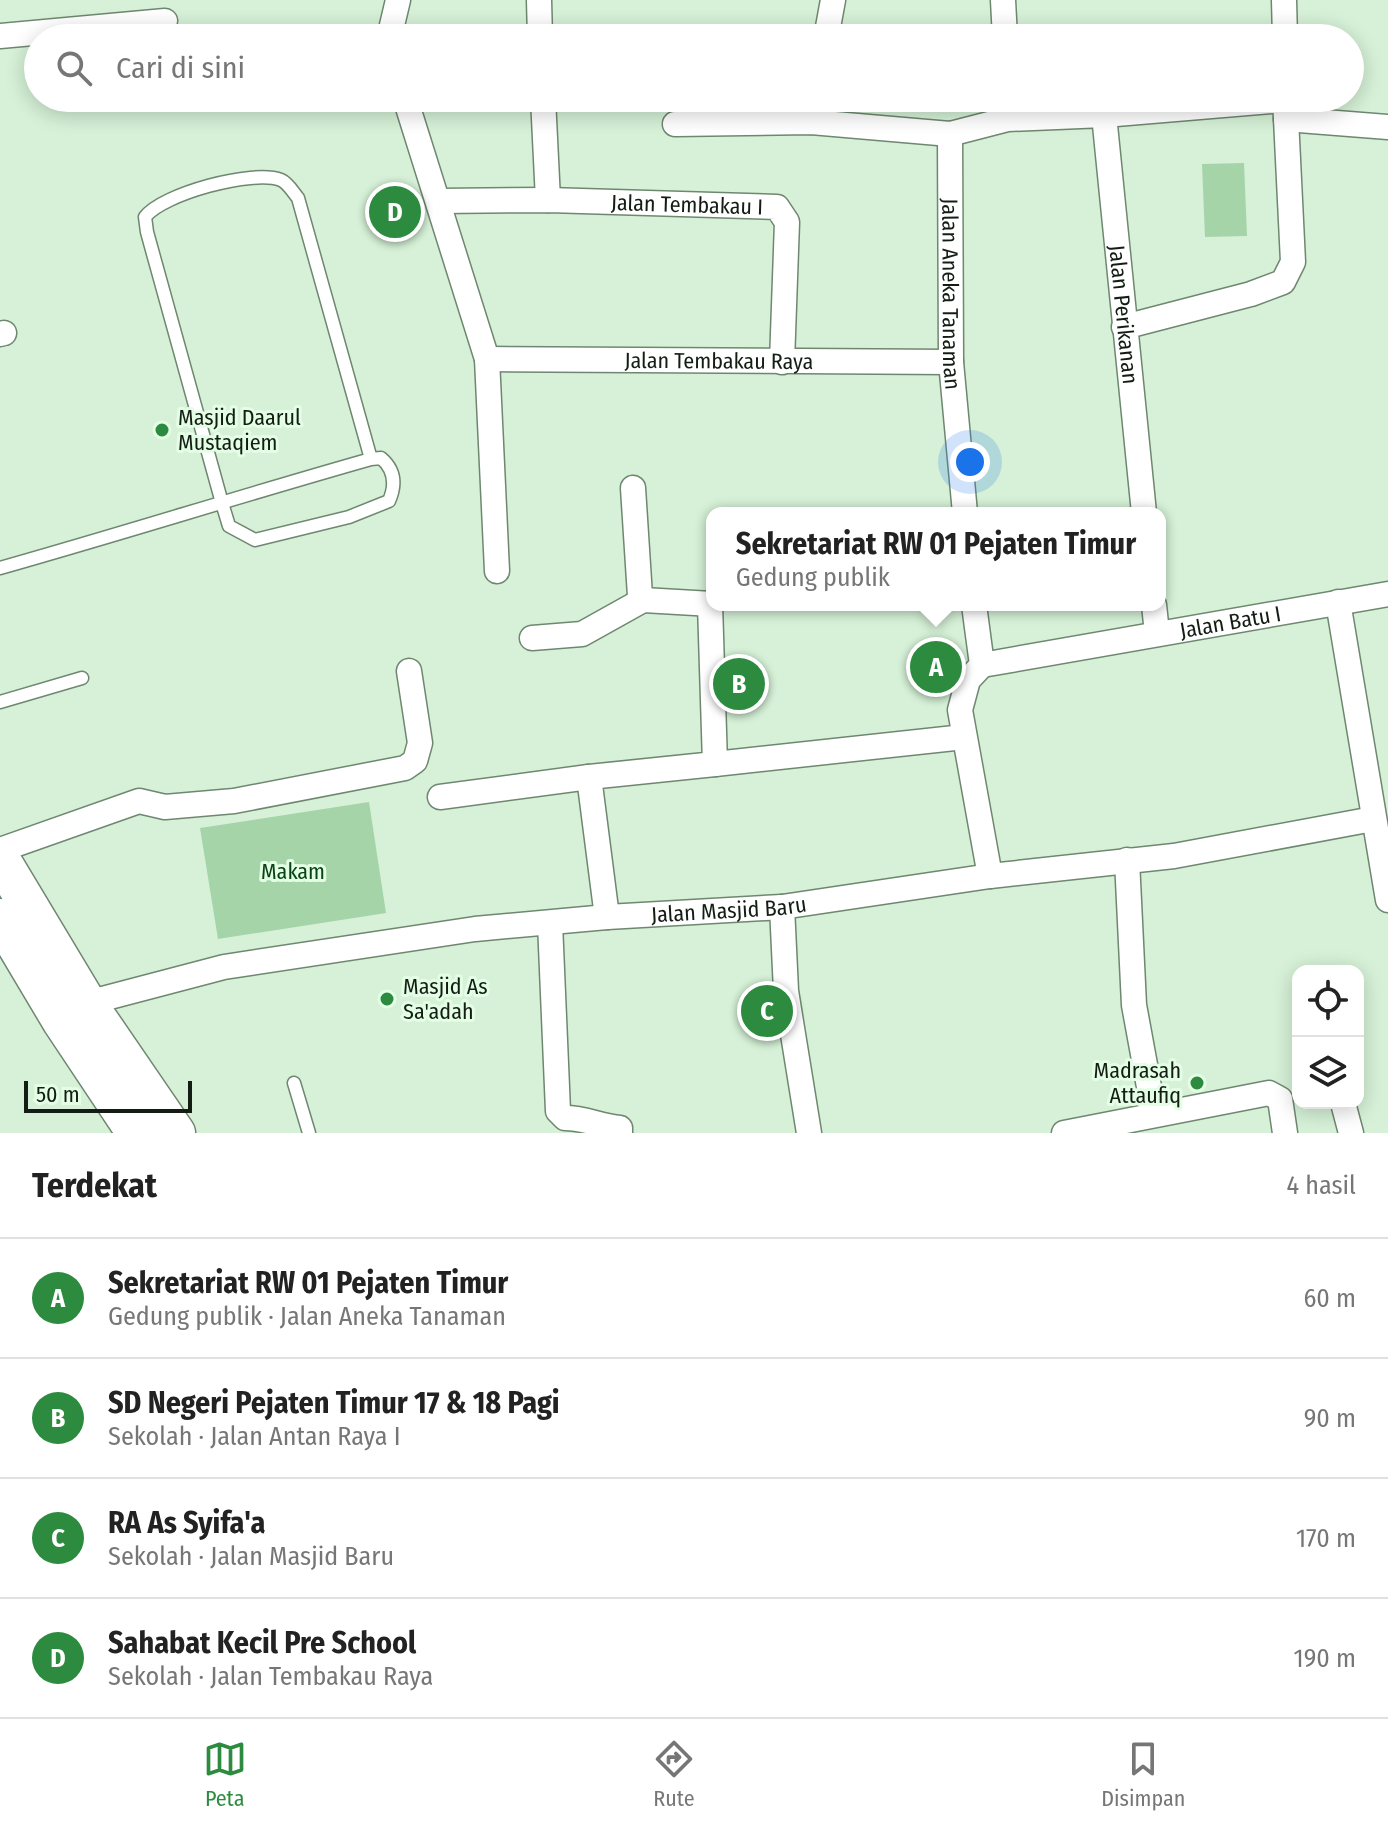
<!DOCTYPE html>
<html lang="id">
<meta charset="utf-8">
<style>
:root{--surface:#fff;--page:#f6f6f6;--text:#222;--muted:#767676;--line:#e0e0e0;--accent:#2c8b3e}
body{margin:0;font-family:"Fira Sans Condensed",sans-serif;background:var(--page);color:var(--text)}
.controls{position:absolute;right:24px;bottom:24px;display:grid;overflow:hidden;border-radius:16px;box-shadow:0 4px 20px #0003}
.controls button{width:72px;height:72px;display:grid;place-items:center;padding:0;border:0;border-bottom:2px solid var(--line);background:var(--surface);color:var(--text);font:40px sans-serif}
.scale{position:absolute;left:24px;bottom:20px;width:168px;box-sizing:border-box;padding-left:8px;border:4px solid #131d14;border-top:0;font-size:22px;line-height:28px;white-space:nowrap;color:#131d14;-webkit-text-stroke:6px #e3fee4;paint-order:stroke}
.you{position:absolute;left:970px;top:462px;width:28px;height:28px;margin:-20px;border:6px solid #fff;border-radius:50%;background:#1a73e8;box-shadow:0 0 0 12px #1a73e833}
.badge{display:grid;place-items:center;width:52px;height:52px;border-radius:50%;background:var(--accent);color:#fff;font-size:26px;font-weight:700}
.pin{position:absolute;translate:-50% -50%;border:4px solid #fff;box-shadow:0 2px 8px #0006}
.popup{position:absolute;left:706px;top:507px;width:460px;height:104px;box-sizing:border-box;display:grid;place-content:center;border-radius:16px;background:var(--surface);filter:drop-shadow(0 2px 6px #0005);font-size:26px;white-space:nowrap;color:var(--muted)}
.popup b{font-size:30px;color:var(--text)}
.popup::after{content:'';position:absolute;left:50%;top:100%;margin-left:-16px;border:16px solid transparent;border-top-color:var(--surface)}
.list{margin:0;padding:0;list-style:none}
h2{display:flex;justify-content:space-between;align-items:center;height:104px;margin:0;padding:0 32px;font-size:34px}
h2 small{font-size:26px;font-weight:400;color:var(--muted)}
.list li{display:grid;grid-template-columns:52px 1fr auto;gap:24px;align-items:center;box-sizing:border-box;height:120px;padding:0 32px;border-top:2px solid var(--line)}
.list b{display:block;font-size:30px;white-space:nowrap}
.list p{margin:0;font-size:26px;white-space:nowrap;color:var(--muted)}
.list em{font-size:26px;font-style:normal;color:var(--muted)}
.icon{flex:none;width:44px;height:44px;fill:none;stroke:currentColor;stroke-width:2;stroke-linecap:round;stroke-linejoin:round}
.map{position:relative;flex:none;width:1388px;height:1133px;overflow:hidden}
.search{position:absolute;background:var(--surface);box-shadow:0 4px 20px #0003;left:24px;right:24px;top:24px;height:88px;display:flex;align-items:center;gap:20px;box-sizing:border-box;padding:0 28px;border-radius:44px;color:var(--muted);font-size:30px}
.sheet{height:584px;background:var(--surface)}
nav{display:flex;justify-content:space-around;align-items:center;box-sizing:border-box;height:112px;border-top:2px solid var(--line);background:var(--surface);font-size:22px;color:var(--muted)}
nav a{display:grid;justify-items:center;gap:4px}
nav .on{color:var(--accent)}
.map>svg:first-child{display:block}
.green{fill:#a5d4a8}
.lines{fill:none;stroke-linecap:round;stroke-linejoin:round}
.minor-tunnel{stroke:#b9d1ba;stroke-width:24;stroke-dasharray:24 12;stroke-linecap:butt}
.service-casing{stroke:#6f8770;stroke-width:15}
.minor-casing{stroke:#6f8770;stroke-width:27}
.primary-casing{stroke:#6f8770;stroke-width:41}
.service{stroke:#fff;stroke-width:12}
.minor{stroke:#fff;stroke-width:24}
.primary{stroke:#fff;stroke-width:38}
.poi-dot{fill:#2c8b3e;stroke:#e3fee4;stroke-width:3}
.labels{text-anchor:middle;stroke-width:6;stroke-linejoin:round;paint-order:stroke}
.street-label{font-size:22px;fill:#131d14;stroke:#e3fee4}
.poi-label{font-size:22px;fill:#131d14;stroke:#e3fee4;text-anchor:start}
.park-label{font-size:22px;fill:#074315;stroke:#e3fee4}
</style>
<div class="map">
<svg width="1388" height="1133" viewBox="0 0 1388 1133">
<rect width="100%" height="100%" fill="#d6f1d7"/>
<path class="green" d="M1244,163l3,73 -42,1 -3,-73z
M369,802l17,111 -168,26 -18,-111z"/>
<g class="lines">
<path class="minor-tunnel" d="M1008,98v9"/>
<g class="service-casing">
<path id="service" d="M0,568c124,-35 247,-74 371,-109l10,-1c14,12 15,27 8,43l-40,16 -94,23 -26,-14 -7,-23 -75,-271 -2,-15c17,-23 108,-48 136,-37 7,3 12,12 17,18l73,261
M0,702l82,-24
M294,1083l15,50"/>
</g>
<g class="minor-casing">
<g id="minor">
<path d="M539,0l1,38"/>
<path d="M1003,0l2,38"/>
<path d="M1284,0l1,38"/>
<path d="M0,36l165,-15"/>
<path d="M389,38l9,-38"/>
<path d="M826,38l7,-38"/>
<path d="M405,98l82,261 10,212"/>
<path d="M543,98l5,102"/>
<path d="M1104,115l181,-15"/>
<path d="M1286,119l102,8"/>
<path d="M811,122l6,-24"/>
<path id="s1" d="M675,124l136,-2 139,12 58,-15 96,-4 40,398"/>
<path id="s2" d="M950,134l1,228 14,151"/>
<path id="s3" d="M439,201l109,-1 229,7 10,15 -5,140"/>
<path d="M1124,327l127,-33 32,-12 10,-20 -8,-164"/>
<path d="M0,334l4,-1"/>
<path id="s4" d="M487,359l464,3"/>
<path d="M633,488l7,108 3,4"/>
<path d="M643,600l69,4"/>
<path d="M1338,602l50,298"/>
<path d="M974,605l8,60 -14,15 -8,30 30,166"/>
<path d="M1154,605l3,28"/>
<path d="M532,638l50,-4 61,-34"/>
<path id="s5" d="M982,665l406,-71"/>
<path d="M715,764l249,-27"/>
<path d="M440,797l149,-20"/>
<path d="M0,850l139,-49 26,6 69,-6 171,-33 10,-7 5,-18 -11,-72"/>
<path d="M1127,860l7,145 20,109"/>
<path d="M782,907l4,84 23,142"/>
<path d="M607,917l-18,-140 126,-13 -5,-160"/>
<path d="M550,923l8,188 7,7c21,0 34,8 55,10v5"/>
<path id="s6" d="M87,1003l137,-36 251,-38 132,-12 175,-10 208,-31 184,-20 199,-37"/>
<path d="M1343,1103l8,30"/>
<path d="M1064,1133l205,-40 11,6 5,34"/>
</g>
</g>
<g class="primary-casing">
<path id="primary" d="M0,858l87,145 89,130
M0,918l62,104 74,111"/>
</g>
<use href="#service" class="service"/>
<use href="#minor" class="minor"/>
<use href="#primary" class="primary"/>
</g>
<g class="poi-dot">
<circle cx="162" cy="430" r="8"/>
<circle cx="387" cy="999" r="8"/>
<circle cx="1197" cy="1083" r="8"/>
</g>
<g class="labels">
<g class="street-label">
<text dy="8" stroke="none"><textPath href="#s3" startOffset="248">Jalan Tembakau I</textPath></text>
<text dy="8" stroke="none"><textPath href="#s2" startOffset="160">Jalan Aneka Tanaman</textPath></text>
<text dy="8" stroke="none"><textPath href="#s1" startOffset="632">Jalan Perikanan</textPath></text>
<text dy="8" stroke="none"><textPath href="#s4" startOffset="232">Jalan Tembakau Raya</textPath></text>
<text dy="8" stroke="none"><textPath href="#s5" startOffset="252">Jalan Batu I</textPath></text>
<text dy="8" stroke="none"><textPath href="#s6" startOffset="650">Jalan Masjid Baru</textPath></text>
</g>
<g class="poi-label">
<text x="178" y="425">Masjid Daarul<tspan x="178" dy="25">Mustaqiem</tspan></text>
<text x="403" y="994">Masjid As<tspan x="403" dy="25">Sa'adah</tspan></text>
<text x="1181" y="1078" text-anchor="end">Madrasah<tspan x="1181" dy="25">Attaufiq</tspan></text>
</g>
<g class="park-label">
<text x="293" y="879">Makam</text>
</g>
</g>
</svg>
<div class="controls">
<button><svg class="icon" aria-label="locate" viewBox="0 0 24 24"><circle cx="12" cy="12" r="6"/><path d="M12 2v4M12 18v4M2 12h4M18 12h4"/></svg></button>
<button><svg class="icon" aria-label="layers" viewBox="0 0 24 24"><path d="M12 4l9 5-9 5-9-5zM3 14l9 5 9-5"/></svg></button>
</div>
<div class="scale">50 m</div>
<div class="you"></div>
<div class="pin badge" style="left:936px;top:667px">A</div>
<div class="popup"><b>Sekretariat RW 01 Pejaten Timur</b>Gedung publik</div>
<div class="pin badge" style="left:739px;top:684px">B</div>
<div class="pin badge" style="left:767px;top:1011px">C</div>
<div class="pin badge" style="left:395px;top:212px">D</div>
<div class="search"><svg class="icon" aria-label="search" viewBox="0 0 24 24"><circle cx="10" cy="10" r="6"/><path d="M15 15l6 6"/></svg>Cari di sini</div>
</div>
<section class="sheet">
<h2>Terdekat<small>4 hasil</small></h2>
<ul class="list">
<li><span class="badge">A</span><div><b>Sekretariat RW 01 Pejaten Timur</b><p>Gedung publik · Jalan Aneka Tanaman</p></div><em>60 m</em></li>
<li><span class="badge">B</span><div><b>SD Negeri Pejaten Timur 17 &amp; 18 Pagi</b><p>Sekolah · Jalan Antan Raya I</p></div><em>90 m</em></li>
<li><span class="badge">C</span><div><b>RA As Syifa'a</b><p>Sekolah · Jalan Masjid Baru</p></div><em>170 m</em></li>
<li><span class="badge">D</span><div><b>Sahabat Kecil Pre School</b><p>Sekolah · Jalan Tembakau Raya</p></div><em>190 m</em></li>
</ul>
</section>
<nav>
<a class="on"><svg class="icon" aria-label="map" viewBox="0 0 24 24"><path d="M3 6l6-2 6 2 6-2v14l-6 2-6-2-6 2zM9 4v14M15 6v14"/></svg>Peta</a>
<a><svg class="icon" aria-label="directions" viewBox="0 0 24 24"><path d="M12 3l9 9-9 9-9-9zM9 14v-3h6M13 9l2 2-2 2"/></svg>Rute</a>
<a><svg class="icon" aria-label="saved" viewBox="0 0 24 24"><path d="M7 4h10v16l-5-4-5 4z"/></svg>Disimpan</a>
</nav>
